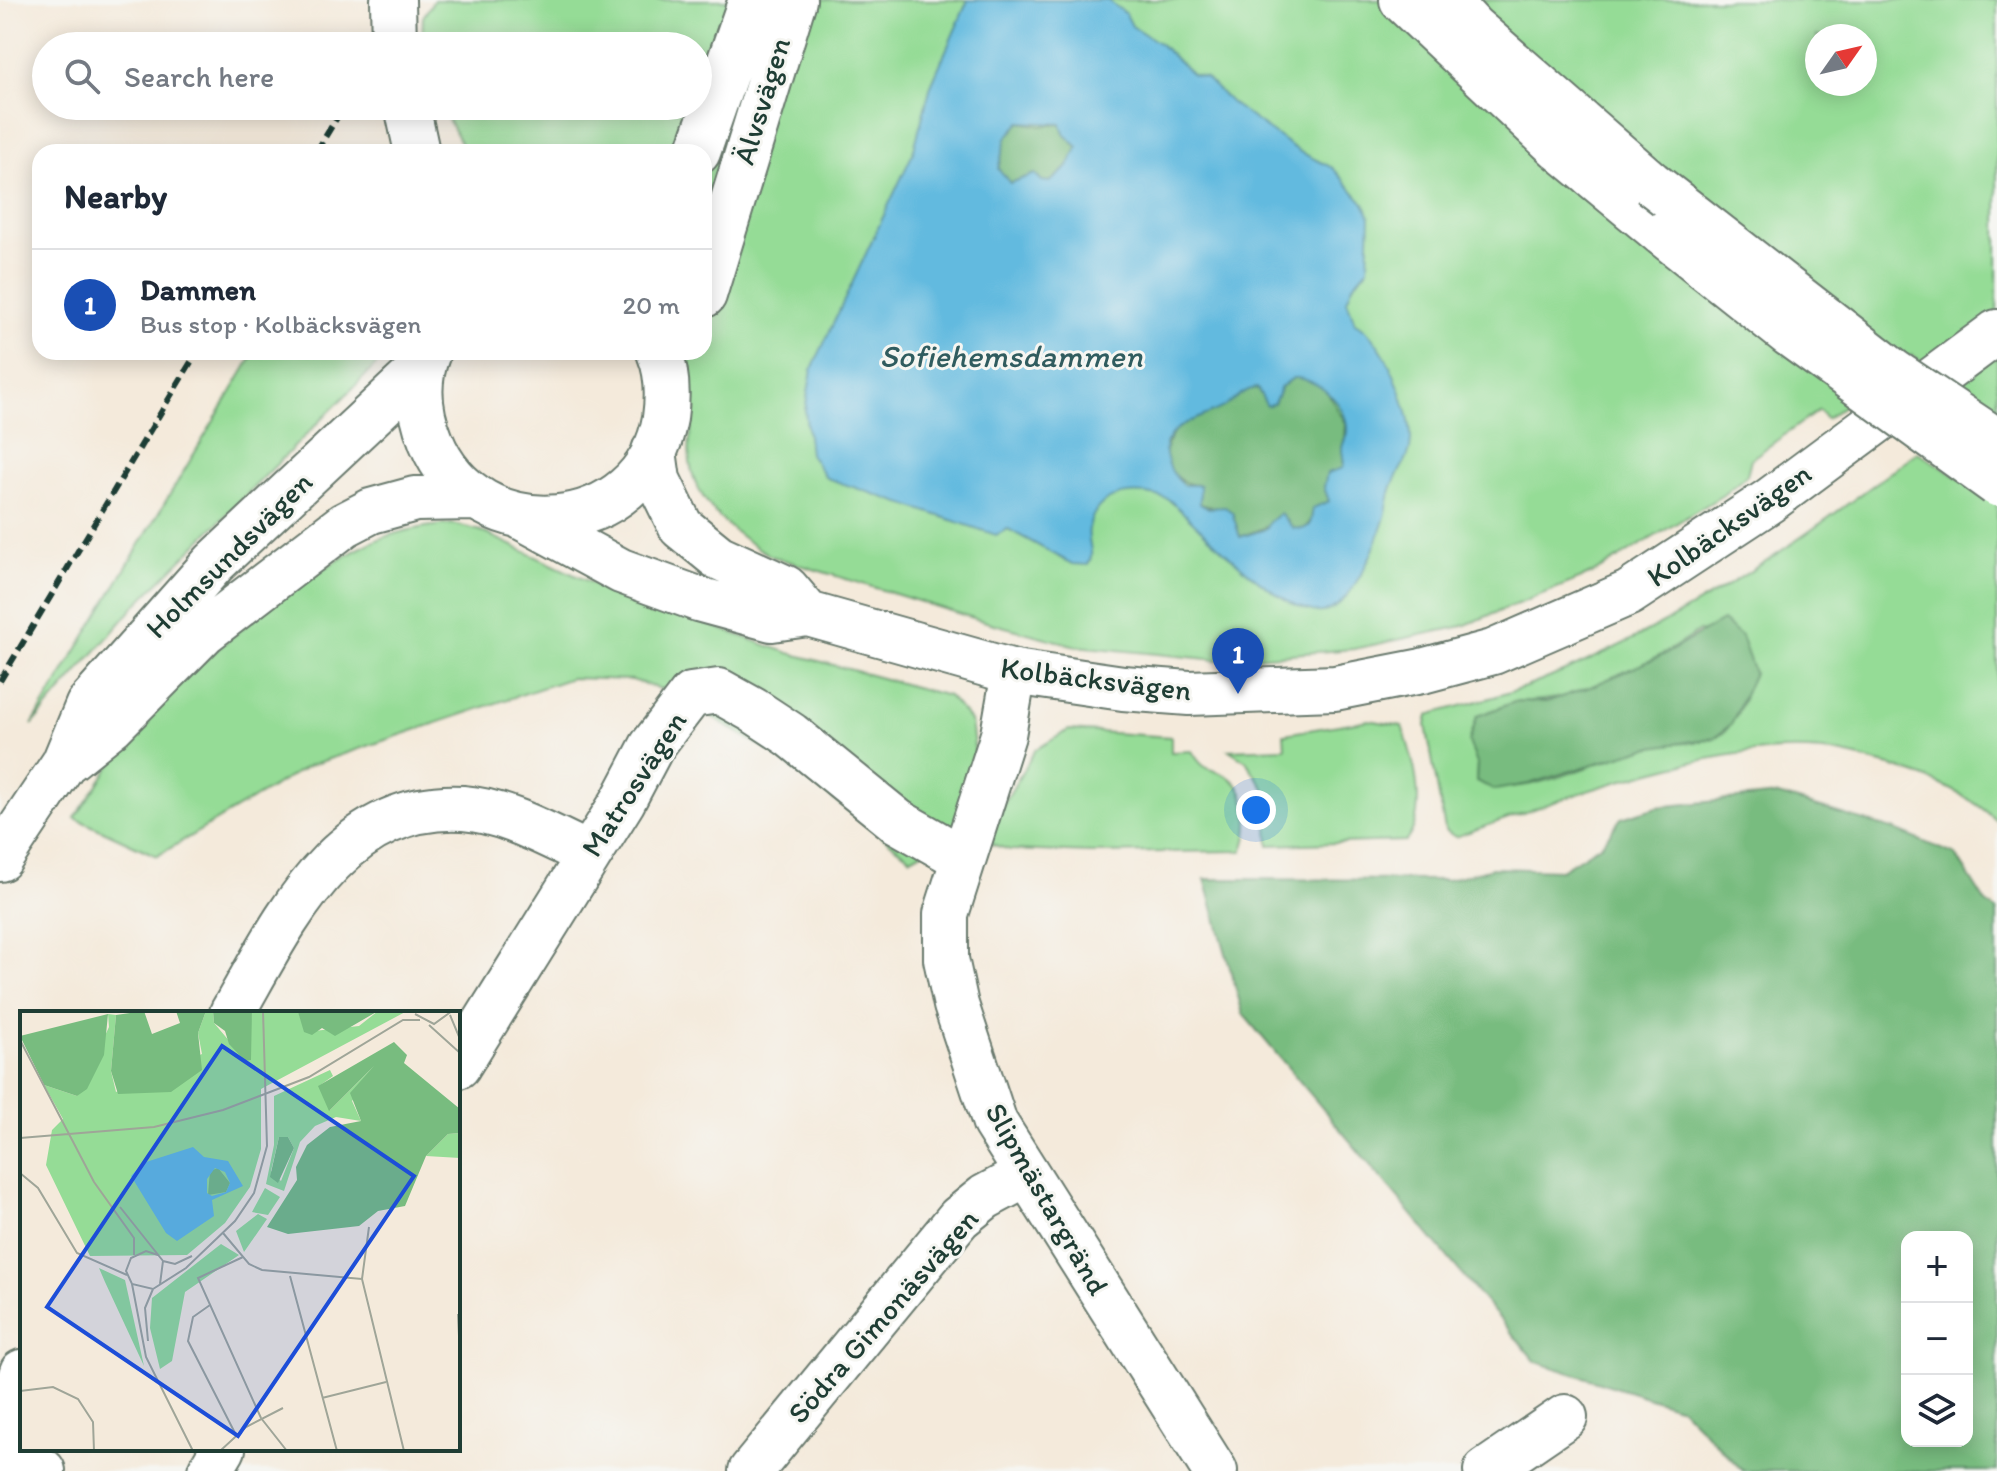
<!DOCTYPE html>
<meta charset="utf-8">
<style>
:root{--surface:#fff;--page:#f2f2f3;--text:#1f2937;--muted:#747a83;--line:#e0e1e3;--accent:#d93025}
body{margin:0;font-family:Itim,sans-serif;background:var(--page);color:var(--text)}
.controls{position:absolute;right:24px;bottom:24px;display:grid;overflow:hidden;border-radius:16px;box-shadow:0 4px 20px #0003}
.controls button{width:72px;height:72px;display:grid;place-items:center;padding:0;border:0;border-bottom:2px solid var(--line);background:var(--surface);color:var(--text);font:40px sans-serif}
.compass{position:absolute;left:1805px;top:24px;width:72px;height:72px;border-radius:50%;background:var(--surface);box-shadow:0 4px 20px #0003;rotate:56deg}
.you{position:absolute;left:1256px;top:810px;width:28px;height:28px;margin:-20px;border:6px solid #fff;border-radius:50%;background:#1a73e8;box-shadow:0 0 0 12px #1a73e833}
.badge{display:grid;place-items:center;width:52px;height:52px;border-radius:50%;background:var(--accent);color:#fff;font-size:26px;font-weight:700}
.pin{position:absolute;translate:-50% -66px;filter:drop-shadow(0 2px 4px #0008)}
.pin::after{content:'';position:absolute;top:42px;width:28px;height:24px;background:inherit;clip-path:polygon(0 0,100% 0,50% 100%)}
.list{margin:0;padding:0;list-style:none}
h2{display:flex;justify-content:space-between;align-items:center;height:104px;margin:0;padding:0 32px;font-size:34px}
h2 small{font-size:26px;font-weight:400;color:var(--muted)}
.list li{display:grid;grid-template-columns:52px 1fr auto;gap:24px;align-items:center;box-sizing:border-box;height:112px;padding:0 32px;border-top:2px solid var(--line)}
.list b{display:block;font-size:30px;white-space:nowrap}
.list p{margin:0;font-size:26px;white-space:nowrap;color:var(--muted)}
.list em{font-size:26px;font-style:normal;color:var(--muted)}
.icon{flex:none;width:44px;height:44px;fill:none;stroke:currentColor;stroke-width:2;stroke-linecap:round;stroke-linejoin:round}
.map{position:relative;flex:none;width:1997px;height:1471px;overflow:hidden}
.search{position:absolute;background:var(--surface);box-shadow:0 4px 20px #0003;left:32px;top:32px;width:680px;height:88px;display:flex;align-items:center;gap:20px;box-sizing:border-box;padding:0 28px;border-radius:44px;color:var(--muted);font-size:30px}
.panel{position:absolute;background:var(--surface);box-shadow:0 4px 20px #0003;left:32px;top:144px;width:680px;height:216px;border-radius:24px}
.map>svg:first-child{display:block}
.green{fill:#95dc96;stroke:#5a8c65;stroke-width:2;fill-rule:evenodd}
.forest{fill:#78bc7f;stroke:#4c7c5a;stroke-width:2;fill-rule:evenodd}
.water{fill:#62badf;stroke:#407c8a;stroke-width:2;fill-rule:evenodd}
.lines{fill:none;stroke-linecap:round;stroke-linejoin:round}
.minor-casing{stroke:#6a7a6e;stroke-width:48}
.major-casing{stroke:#6a7a6e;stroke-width:48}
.highway-casing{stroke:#6a7a6e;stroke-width:48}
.minor{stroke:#fff;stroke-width:44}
.major{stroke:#fff;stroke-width:44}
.highway{stroke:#fff;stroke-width:44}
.rail{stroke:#1f3d34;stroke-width:6;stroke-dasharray:12 6;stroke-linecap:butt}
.highway-bridge-casing{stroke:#6a7a6e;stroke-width:48;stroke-linecap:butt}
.highway-bridge{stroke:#fff;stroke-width:44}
.labels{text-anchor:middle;stroke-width:6;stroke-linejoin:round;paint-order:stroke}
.street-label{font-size:30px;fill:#1f3d34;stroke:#f6f6f2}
.water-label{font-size:32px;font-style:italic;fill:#305c5f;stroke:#f6f6f2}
.inset-road{fill:none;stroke:#9fa598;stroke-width:2}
.view{fill:#1d4ed8;fill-opacity:0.15;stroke:#1d4ed8;stroke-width:4}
.inset-edge{fill:none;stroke:#1f3d34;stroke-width:4}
</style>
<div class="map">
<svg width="1997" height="1471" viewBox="0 0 1997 1471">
<rect width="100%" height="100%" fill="#f6f6f2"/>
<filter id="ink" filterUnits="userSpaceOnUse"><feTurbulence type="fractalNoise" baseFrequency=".0125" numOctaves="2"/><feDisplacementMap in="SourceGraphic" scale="16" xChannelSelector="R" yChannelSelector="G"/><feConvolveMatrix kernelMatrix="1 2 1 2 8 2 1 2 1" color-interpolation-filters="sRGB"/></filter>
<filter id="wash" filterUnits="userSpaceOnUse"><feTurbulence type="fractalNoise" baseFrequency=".006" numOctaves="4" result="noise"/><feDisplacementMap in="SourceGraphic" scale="32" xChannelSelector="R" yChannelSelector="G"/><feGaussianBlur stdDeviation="1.8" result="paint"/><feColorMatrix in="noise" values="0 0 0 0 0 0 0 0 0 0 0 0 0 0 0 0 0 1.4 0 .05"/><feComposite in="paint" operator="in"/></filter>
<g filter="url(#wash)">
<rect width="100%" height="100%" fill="#f4eadb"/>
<path class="green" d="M434,0h1563v413l-85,-58 -86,64 -7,-9 -68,49 -4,16 -24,20 -129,78 -131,53 -109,23 -136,11 -142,-14 -93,-25 -212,-65c-32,-18 -69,-47 -79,-84 -6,-21 -1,-42 3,-62l-41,-58h50v-200h-239l-24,-46h257v-60h-276l1,-29zM1817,36h48v48h-48z
M255,352h134l-254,254 -103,119z
M1917,452l80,49v320c-29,-28 -69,-44 -107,-55 -16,-4 -31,-9 -47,-12 -114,-22 -281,46 -388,83l-10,-7 -19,-105 2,-10c41,-12 84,-21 123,-38 140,-59 246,-133 366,-225zM1699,631l45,68c-6,13 -14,33 -29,39 -17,6 -48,5 -67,9 -50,12 -123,55 -172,34l1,-17 40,-63c63,3 130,-35 182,-70z
M453,524l28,7 115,54 193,68 159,43 23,25 5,42 -24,73 -41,22 -139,-105 -102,-61 -38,-12 -61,-2 -263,88 -151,90 -82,-38c22,-31 42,-65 67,-94 57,-65 151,-144 228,-181 25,-12 56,-17 83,-19z
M1369,720l33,6c12,33 27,85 4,115l-137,4 -3,-54 -20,-30 -17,-11 56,-2 -1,-14z
M1069,730l102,7v15l21,-1c13,22 16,15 35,25 22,12 26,55 15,75l-150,2 -82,-3 -19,-6 1,-20 43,-74z"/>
<path class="forest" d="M1020,122l21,4 20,-2 4,11 13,12 -11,21 -17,14 -8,-1 -7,-7 -25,9 -12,-14 8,-31z
M1293,378h10l21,9 22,36 -3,45 -19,19 5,14 -26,29 -10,-2 -7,-9 -46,18 -8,-25 -32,-8v-19c-31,0 -45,-31 -25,-55l70,-40 12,-2 10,17 7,-2 7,-16z
M1722,621l19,15 13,37 -22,50 -17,15 -69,10 -117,36 -34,6 -19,-9 1,-17 -8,-22 8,-26 40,-15 29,1 44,-15 75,-33z
M1778,795l117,35 61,25 30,48 11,7v561h-254l-62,-63 -145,-46 -293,-348 -38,-135 241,1 46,-12 69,2 41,-26 19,-26 36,-11zM1907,1237h60v204h-60z"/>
<path class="water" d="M968,0h139l19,14 6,12 28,18 32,30 14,4 25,25 69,49 33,16 31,35 6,14 -2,51 -15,17 -6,15 8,23c28,11 57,87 56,117 0,18 -12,29 -18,44 -5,11 -5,24 -9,36 -7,24 -36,97 -67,92 -44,-6 -113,-82 -149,-113 -30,-9 -71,-11 -79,29 -3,15 7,23 -1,37l-16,-1 -64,-35 -12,6 -170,-57 -16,-24 -5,-44 7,-41 101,-216 18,-68zM1020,122l41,2 4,11 13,12 -11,21 -17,14 -8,-1 -7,-7 -25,9 -12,-14 8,-31zM1293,378c24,-1 56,28 54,53 0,6 -5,12 -5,18 0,8 3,11 1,19l-16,5 -3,14 5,14 -16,7 -3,17 -7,4 -10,-1 -13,-15 -11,9 -3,7 -26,8 -8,-25 -7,-5 -18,1 -7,-4v-19h-16c-10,-8 -13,-14 -17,-26 -11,-35 38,-40 58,-53 12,-8 17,-16 32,-18l10,18 7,-3 7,-16z"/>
</g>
<g filter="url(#ink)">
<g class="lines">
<g class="minor-casing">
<path id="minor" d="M393,0l1,46
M407,106l10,46
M1014,672l-11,63 -57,179v45l10,46 39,118 220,348
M232,1013c52,-90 106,-212 231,-205 43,3 87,29 125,46
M458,1066l165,-265 29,-55 39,-51 28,-4 34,19 38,25 106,86 65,37
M0,1442l22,-70
M0,1459l43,12
M210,1471l13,-22
M751,1471l208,-253 26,-21 41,-22
M1486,1471l79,-54"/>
</g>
<g class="major-casing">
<path id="major" d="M698,152l53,-152
M704,295l90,-295
M428,352c-12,30 -9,60 3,89 45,112 213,99 234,-23 3,-22 3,-45 -6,-66
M654,451l4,29 23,47 37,30 68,31 22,26
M523,518l98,53 77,28 74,20 36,-5 206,58 109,16 66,5 146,-5 87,-17 71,-19 136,-59 140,-92 228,-169
M68,760l44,-35 92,-93 140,-107 27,-14 44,-12 59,-1
M0,859l64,-96 24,-58 126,-142 208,-195"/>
</g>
<g class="highway-casing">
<path id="highway" d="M1402,0l156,147 105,87
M1447,0l25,27 179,156"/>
</g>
<use href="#minor" class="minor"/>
<use href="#major" class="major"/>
<use href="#highway" class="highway"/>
<path class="rail" d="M316,152l28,-46
M0,681l197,-329"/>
<g class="highway-bridge-casing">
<path id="highway-bridge" d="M1651,183l243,189 103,69
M1663,234l126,100 208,150"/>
</g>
<use href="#highway-bridge" class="highway-bridge"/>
</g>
</g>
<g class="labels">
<g class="street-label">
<text transform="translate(762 101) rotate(-73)" y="10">Älvsvägen</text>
<text transform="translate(1729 525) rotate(-35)" y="10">Kolbäcksvägen</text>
<text transform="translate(229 555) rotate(-45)" y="10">Holmsundsvägen</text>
<text transform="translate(1096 679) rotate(7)" y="10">Kolbäcksvägen</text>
<text transform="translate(634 784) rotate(-57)" y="10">Matrosvägen</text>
<text transform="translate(1047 1199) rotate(60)" y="10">Slipmästargränd</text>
<text transform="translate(883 1316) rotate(-49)" y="10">Södra Gimonäsvägen</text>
</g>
<g class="water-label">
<text x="1011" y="367">Sofiehemsdammen</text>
</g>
</g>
<g transform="translate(20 1011)">
<rect width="440" height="440" fill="#f4eadb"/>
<path d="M186,0h7l1,12 33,39 5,-51h46l7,21 54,-6 19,-15h29l-146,78v60l-11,38 -25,36 -38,32 -97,1 -44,-91 6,-35 11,-11 -19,-34 33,11 32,-69 -1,-13 8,1 -5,56 5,21 86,-38 -4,-21zM361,48l-29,42 9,20 -25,-4 -21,9 -15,16 -16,49 -18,-7 8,-39v-49l56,-26 3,6 -14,10 11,24zM259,126h9l6,11 -13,33 -10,-10zM440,122v25l-34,-2 22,-22zM245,177l15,9 -12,18 -16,-3zM238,203l9,5 -23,33 -8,-21zM201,233l18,11 -54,37 -13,69 -12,8 -10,-41 2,-30zM79,257l26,12 19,86 -39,-84z" fill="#95dc96" fill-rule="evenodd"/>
<path d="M124,0l8,23 28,-11 -4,-12h30l-8,22 4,37 -31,22 -53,2 -7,-23 5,-56zM193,0h39l-1,49 -6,1 -16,-17 -4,-13 -11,-8zM358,0l-43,25 -13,-8 -10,7 -8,-3 -6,-20zM88,3l-4,41 -17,34 -10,7 -33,-11 -24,-49zM374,31l13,13 -3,8 56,46v24l-12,1 -22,22 -21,50 -27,5 -19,15 -71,8 -21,-7 30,-47 -1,-13 11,-22 23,-18 31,-6 -11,-28 24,-27 -45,45 -11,-25zM259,126h9l6,11 -16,35 -8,-6zM198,157l12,15 -4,9 -18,3 2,-24z" fill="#78bc7f"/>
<path d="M173,136l11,10 24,4 15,25 -31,14 2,16 -37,25 -11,-8 -35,-57 12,-13zM195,157l10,4 5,11 -4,9 -14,4 -5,-3v-14z" fill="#62badf" fill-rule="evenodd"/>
<path class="inset-road" d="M395,3l19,10 18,-13M430,4l10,24M409,14l31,28M0,29l74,142 40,56v17M0,127l134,-11 69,-17 86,-33 94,-57h17M0,162l18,15 39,65 50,22M100,196l43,54 -3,23M349,216l-7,52 42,172M203,222l26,31 13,6 100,9M138,244l-12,-4 -15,7 -5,13 6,13 21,5 33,-21 49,-47 19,-28 13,-47 -4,-135M223,246l-45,21 63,140 26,33M143,250l12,3 17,-8M270,265l47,175M112,273l14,73 47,94M190,294l-17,12 -5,24 48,94M438,303l2,44M128,330l-3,-33 8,-19M0,380l33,-4 25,12 15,23 1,29M302,387l64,-16M200,440l26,-24 37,-19"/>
<path class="view" d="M202,35l192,130 -176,260 -191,-129z"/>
<rect width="440" height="440" class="inset-edge"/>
</g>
</svg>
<div class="controls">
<button>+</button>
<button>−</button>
<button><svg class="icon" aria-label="layers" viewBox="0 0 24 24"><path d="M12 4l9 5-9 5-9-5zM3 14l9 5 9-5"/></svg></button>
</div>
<svg class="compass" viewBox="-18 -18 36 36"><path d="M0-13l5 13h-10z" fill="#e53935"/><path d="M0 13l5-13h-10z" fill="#747a83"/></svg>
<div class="you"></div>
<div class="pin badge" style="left:1238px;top:694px;background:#1a4fb4">1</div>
<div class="search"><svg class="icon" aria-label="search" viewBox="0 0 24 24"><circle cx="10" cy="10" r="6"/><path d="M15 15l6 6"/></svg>Search here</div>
<section class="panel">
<h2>Nearby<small></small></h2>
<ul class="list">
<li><span class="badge" style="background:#1a4fb4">1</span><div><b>Dammen</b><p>Bus stop · Kolbäcksvägen</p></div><em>20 m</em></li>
</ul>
</section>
</div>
